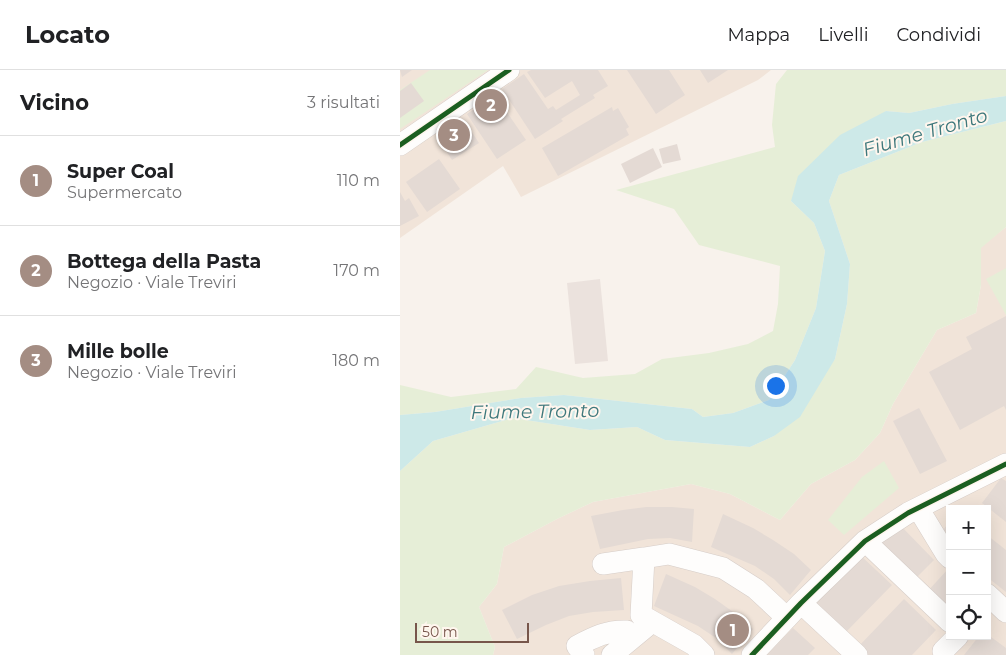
<!DOCTYPE html>
<html lang="it">
<meta charset="utf-8">
<style>
:root{--surface:#fff;--page:#f6f6f6;--text:#202124;--muted:#757577;--line:#e0e0e0;--accent:#a48d83}
body{margin:0;font-family:Montserrat,sans-serif;background:var(--page);color:var(--text)}
.controls{position:absolute;right:15px;bottom:15px;display:grid;overflow:hidden;border-radius:0px;box-shadow:0 5px 20px #0002}
.controls button{width:45px;height:45px;display:grid;place-items:center;padding:0;border:0;border-bottom:1px solid var(--line);background:var(--surface);color:var(--text);font:25px sans-serif}
.scale{position:absolute;left:15px;bottom:12px;width:114px;box-sizing:border-box;padding-left:5px;border:2px solid #77564b;border-top:0;font-size:14px;line-height:18px;white-space:nowrap;color:#77564b;-webkit-text-stroke:4px #fff6ee;paint-order:stroke}
.you{position:absolute;left:375px;top:315px;width:18px;height:18px;margin:-12px;border:4px solid #fff;border-radius:50%;background:#1a73e8;box-shadow:0 0 0 8px #1a73e833}
.badge{display:grid;place-items:center;width:32px;height:32px;border-radius:50%;background:var(--accent);color:#fff;font-size:16px;font-weight:700}
.pin{position:absolute;translate:-50% -50%;border:2px solid #fff;box-shadow:0 1px 5px #0006}
.list{margin:0;padding:0;list-style:none}
h2{display:flex;justify-content:space-between;align-items:center;height:65px;margin:0;padding:0 20px;font-size:21px}
h2 small{font-size:16px;font-weight:400;color:var(--muted)}
.list li{display:grid;grid-template-columns:32px 1fr auto;gap:15px;align-items:center;box-sizing:border-box;height:90px;padding:0 20px;border-top:1px solid var(--line)}
.list b{display:block;font-size:19px;white-space:nowrap}
.list p{margin:0;font-size:16px;white-space:nowrap;color:var(--muted)}
.list em{font-size:16px;font-style:normal;color:var(--muted)}
.icon{flex:none;width:28px;height:28px;fill:none;stroke:currentColor;stroke-width:2;stroke-linecap:round;stroke-linejoin:round}
.map{position:relative;flex:none;width:606px;height:585px;overflow:hidden}
header{display:flex;align-items:center;gap:30px;box-sizing:border-box;height:70px;padding:0 25px;background:var(--surface);border-bottom:1px solid var(--line)}
header strong{font-size:24px}
nav{display:flex;gap:28px;margin-inline-start:auto;font-size:18px}
main{display:flex}
aside{flex:1;background:var(--surface)}
.map>svg:first-child{display:block}
.residential{fill:#f1e4d9;fill-rule:evenodd}
.industrial{fill:#ebe2dd}
.green{fill:#e6eed7}
.water{fill:#cde9e8}
.building{fill:#e4dad4}
.lines{fill:none;stroke-linecap:round;stroke-linejoin:round}
.minor-casing{stroke:#d6cdc8;stroke-width:22}
.minor{stroke:#fefdfc;stroke-width:21}
.cycleway-casing{stroke:#fff6ee;stroke-width:8}
.cycleway{stroke:#1b5e20;stroke-width:5}
.labels{text-anchor:middle;stroke-width:4;stroke-linejoin:round;paint-order:stroke}
.water-label{font-size:19px;font-style:italic;fill:#3e787c;stroke:#fff6ee}
</style>
<header>
<strong>Locato</strong>
<nav><a>Mappa</a><a>Livelli</a><a>Condividi</a></nav>
</header>
<main>
<aside>
<h2>Vicino<small>3 risultati</small></h2>
<ul class="list">
<li><span class="badge">1</span><div><b>Super Coal</b><p>Supermercato</p></div><em>110 m</em></li>
<li><span class="badge">2</span><div><b>Bottega della Pasta</b><p>Negozio · Viale Treviri</p></div><em>170 m</em></li>
<li><span class="badge">3</span><div><b>Mille bolle</b><p>Negozio · Viale Treviri</p></div><em>180 m</em></li>
</ul>
</aside>
<div class="map">
<svg width="606" height="585" viewBox="0 0 606 585">
<rect width="100%" height="100%" fill="#f8f2ec"/>
<path class="residential" d="M0,0h371l-13,10 -237,117 -18,-31 -103,72z
M606,157v428h-513l2,-8 -16,-40 18,-23 7,-37 53,-28 36,-17 98,-18 39,10 50,26 31,-36 44,-24 25,-27 13,-29 44,-74 39,-17 5,-28v-38zM550,439h37v127h-37z"/>
<path class="industrial" d="M200,209l8,82 -33,3 -8,-81z"/>
<path class="green" d="M30,0h58l-88,59v-39z
M387,0h219v26l-54,8 -43,9 -23,-2 -95,90 23,22 11,28 -9,57 -21,52 -26,40 -36,13 -30,4 -11,-8 -128,-14 -43,3 -86,14 -35,3v-30l51,12 65,-8 20,-22 47,11 52,-4 27,-15 47,-6 39,-9 25,-13 5,-27 2,-38 -81,-21 -25,-36 -58,-19 159,-43 -3,-22 4,-41z
M606,51v106l-25,21v37l-5,28 -39,17 -44,74 -13,29 -25,27 -44,24 -31,36 -50,-26 -39,-10 -98,18 -36,17 -53,28 -7,37 -18,23 16,40 -2,8h-93v-184l33,-30 80,-23 77,12 47,-3 28,13 85,7 24,-11 61,-77 12,-55 3,-40 -21,-63 10,-26 83,-33z
M606,198v47l-20,-36z
M484,391l15,27 -55,47 -16,-15 34,-43z"/>
<path class="water" d="M606,26v25l-84,21 -83,33 -10,26 21,63 -3,40 -12,55 -35,58 -26,19 -24,11 -85,-7 -28,-13 -47,3 -77,-12 -80,23 -33,30v-56l35,-3 86,-14 43,-3 128,14 11,8 30,-4 36,-13 26,-40 21,-52 9,-57 -11,-28 -23,-22 7,-25 42,-41 46,-24 23,2 43,-9z"/>
<path class="building" d="M0,0h12l-10,7z
M131,0h67l10,16 -15,9 2,3 -34,21 2,2 -28,18 -33,-50 22,-15 24,35 5,-3 3,4 24,-15 -8,-14 -27,17 -18,-26z
M227,0h42l16,25 -29,19z
M300,0h28l-20,13z
M11,13l13,18 -24,17v-27z
M95,25l31,45 -29,19 -30,-45z
M212,37l1,4 5,-3 11,19 -3,2 3,6 -71,41 -16,-28z
M64,50l15,23 -27,17 -15,-23z
M277,74l4,16 -18,4 -4,-15z
M253,78l9,19 -32,16 -9,-19z
M39,89l21,30 -33,23 -21,-30z
M0,122l5,9 4,-3 10,18 -19,10z
M606,246v94l-2,-4 -44,24 -31,-58 43,-23 -6,-12z
M519,338l28,53 -27,13 -27,-53z
M601,408l5,3v41l-24,-19z
M246,437h26l22,2 -2,33 -22,-4 -22,1 -48,10 -9,-33 32,-6z
M323,444l30,14 20,12 21,14 17,16 -21,25 -16,-16 -19,-13 -44,-19z
M550,451v27l-13,-10z
M500,455l34,35 -22,22 -35,-35z
M587,465l19,15v42l-19,-15z
M459,484l33,31 -48,49 -32,-31z
M548,499l2,2v45l-24,-23z
M266,504l29,13 20,12 21,15 17,15 -21,25 -16,-16 -18,-12 -44,-20z
M221,508l3,32 -31,2 -24,4 -23,9 -29,14 -15,-29 30,-15 27,-9 31,-5z
M504,529l32,31 -24,25h-47l-8,-7z
M393,558l22,20 -7,7h-41z
M587,564l19,14v7h-42l15,-19h8z"/>
<g class="lines">
<g class="minor-casing">
<path id="minor" d="M0,75l109,-75
M518,438l28,46 4,4
M465,471l85,81
M203,494l41,-6
M587,524l19,18
M401,533l56,52
M543,581l15,-15
M184,585l-7,-9c17,-9 31,-16 50,-15
M212,585l34,-28
M304,585l-10,-10 -53,-30 3,-57 25,-4 54,14 33,21 31,29
M352,585l49,-52 64,-62 43,-28 98,-49"/>
</g>
<use href="#minor" class="minor"/>
<g class="cycleway-casing">
<path id="cycleway" d="M0,75l109,-75
M352,585l49,-52 64,-62 43,-28 98,-49"/>
</g>
<use href="#cycleway" class="cycleway"/>
</g>
<g class="labels">
<g class="water-label">
<text transform="translate(525 62) rotate(-16)" y="7">Fiume Tronto</text>
<text transform="translate(135 341) rotate(-1)" y="7">Fiume Tronto</text>
</g>
</g>
</svg>
<div class="controls">
<button>+</button>
<button>−</button>
<button><svg class="icon" aria-label="locate" viewBox="0 0 24 24"><circle cx="12" cy="12" r="6"/><path d="M12 2v4M12 18v4M2 12h4M18 12h4"/></svg></button>
</div>
<div class="scale">50 m</div>
<div class="you"></div>
<div class="pin badge" style="left:333px;top:560px">1</div>
<div class="pin badge" style="left:91px;top:35px">2</div>
<div class="pin badge" style="left:54px;top:65px">3</div>
</div>
</main>
